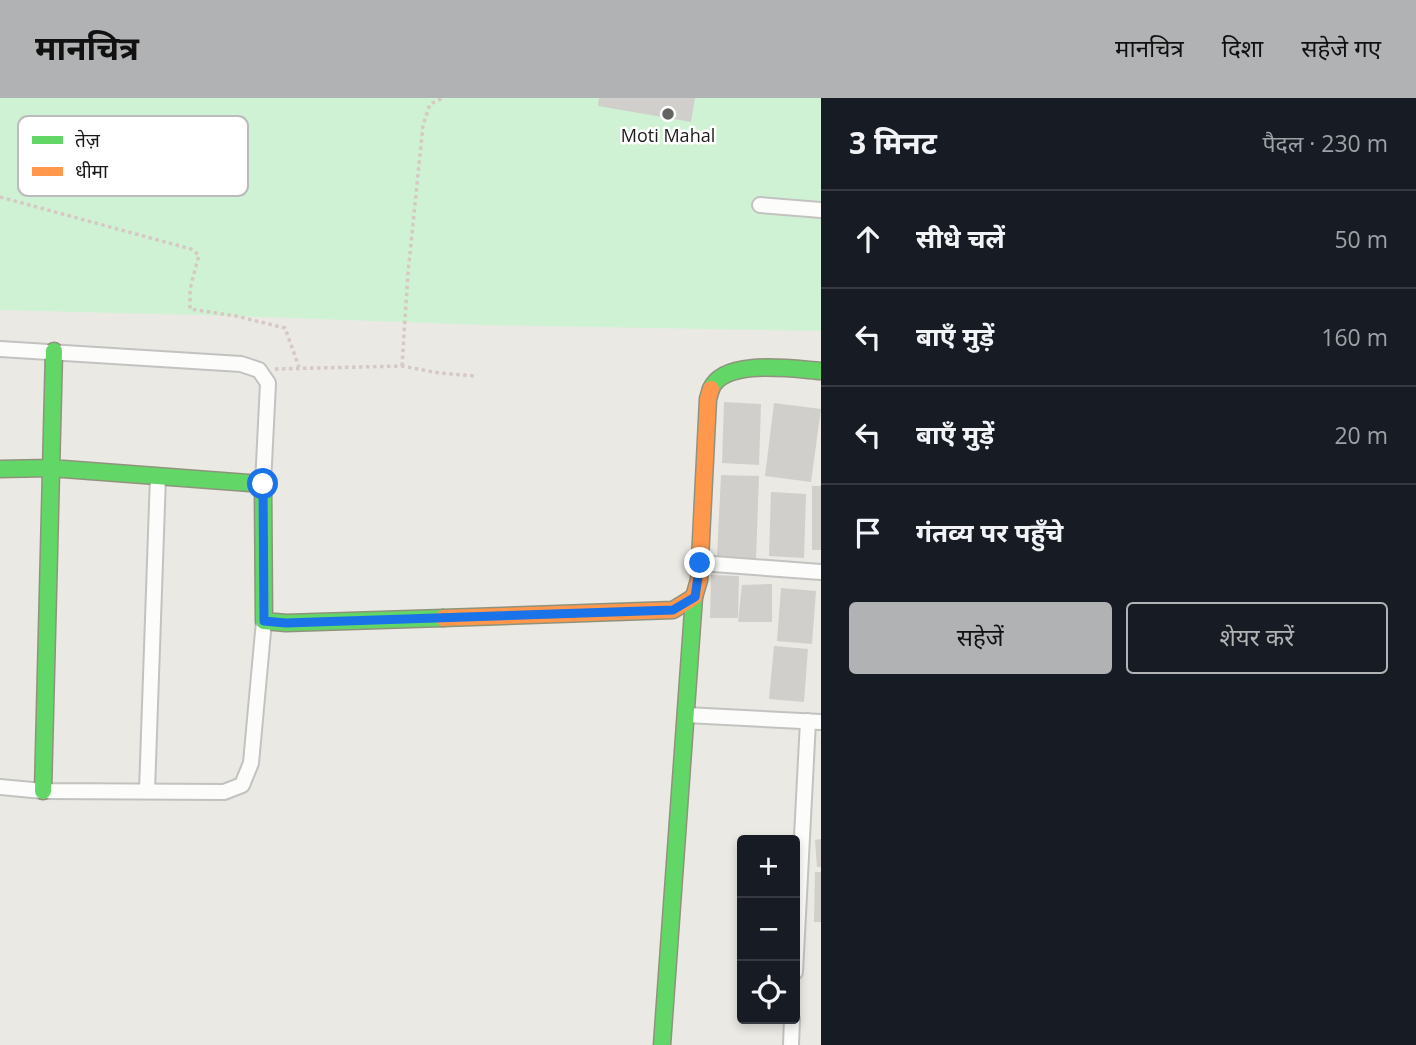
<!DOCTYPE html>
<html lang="hi">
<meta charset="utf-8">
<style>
:root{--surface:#171b24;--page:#20242c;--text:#f1f3f6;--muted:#9ea1a6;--line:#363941;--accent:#b1b2b3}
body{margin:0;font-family:"Open Sans","Noto Sans Devanagari",sans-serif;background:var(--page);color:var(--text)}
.controls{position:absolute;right:21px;bottom:21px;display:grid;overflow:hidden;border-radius:7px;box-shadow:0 4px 10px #0003}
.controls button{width:63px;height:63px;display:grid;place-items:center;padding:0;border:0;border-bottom:2px solid var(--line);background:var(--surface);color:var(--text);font:35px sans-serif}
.stop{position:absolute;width:21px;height:21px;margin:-16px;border:5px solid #1a73e8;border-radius:50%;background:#fff}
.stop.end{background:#1a73e8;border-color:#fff;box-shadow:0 2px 7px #0008}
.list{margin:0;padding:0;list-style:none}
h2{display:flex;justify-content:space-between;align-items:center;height:91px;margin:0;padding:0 28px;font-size:30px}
h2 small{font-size:23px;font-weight:400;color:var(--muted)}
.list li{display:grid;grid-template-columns:46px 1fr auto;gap:21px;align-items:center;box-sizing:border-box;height:98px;padding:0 28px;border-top:2px solid var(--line)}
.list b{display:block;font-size:26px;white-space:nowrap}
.list em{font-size:23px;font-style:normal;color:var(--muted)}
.actions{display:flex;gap:14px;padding:21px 28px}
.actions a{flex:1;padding:16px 0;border:2px solid var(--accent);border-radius:7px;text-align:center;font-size:24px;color:var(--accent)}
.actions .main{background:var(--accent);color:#111}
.icon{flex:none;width:38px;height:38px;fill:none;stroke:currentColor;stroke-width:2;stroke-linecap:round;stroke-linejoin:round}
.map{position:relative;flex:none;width:821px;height:947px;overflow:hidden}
header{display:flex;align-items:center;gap:42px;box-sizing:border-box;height:98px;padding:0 35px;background:var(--accent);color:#111}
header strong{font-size:33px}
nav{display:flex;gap:38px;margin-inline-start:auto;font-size:24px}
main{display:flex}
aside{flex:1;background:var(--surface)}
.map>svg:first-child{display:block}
.park{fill:#d0f2d4}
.building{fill:#d1cfcb}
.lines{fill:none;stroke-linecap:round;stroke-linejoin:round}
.street-casing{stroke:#c2c2c0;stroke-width:18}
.fast-casing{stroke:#90937c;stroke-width:19}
.slow-casing{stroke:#90937c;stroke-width:19}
.path{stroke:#d6c8c3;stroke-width:3.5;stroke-dasharray:3.5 3.5;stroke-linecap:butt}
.street{stroke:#fcfcfb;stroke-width:14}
.fast{stroke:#63d668;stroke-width:16}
.slow{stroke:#ff974d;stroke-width:16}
.route{stroke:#1a73e8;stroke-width:9}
.poi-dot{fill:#636361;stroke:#fff;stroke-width:2.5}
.labels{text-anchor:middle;stroke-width:5;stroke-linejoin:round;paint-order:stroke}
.poi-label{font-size:18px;fill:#1b1b1b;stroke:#fff}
.key{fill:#fff;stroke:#bbb;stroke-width:2}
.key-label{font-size:19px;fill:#1b1b1b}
</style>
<header>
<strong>मानचित्र</strong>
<nav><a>मानचित्र</a><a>दिशा</a><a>सहेजे गए</a></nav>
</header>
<main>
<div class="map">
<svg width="821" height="947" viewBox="0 0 821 947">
<rect width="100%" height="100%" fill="#eae9e4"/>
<path class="park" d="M0,0h821v233l-334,-6 -251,-9 -236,-6z"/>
<path class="building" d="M599,0h96l-4,24 -93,-16z
M724,304l37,2 -2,61 -37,-2z
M774,305l47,6 -10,73 -46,-6z
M721,377l38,1 -3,83 -39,-2z
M812,388h9v64h-9z
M771,394l35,2 -2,64 -35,-2z
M711,477l28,1 -1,42h-28z
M772,486v38h-34l4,-37z
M781,490l35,3 -4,53 -35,-3z
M774,548l34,3 -4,53 -35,-3z
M821,741v28h-4l-2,-27z
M815,774h6v50h-7z"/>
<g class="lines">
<g class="street-casing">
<path id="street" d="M760,107l61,5
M0,251l241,15 18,6 9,13 -5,101
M700,465l121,9
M686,617l135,7
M0,689l43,4 181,1 18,-7 9,-22 13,-142
M147,693l11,-315
M795,874l13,-251
M791,947l1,-26"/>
</g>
<g class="fast-casing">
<path id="fast" d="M711,291c13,-31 82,-20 110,-18
M0,371l50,-1 213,16 1,137 22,2 157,-5
M43,693l11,-440
M662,947l32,-448"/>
</g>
<g class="slow-casing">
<path id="slow" d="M443,520l230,-8 21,-13 5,-17 9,-181 3,-10"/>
</g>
<path class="path" d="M0,99l191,52 8,6 -9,34v20l46,7 49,12 14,39
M402,268l6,-93 15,-148 7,-21 13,-6
M275,271l127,-3 37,7 36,3"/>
<use href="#street" class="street"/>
<use href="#fast" class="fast"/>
<use href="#slow" class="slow"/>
</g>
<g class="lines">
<path class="route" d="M263,386l1,137 22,2 387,-13 22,-13 5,-34"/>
</g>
<circle class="poi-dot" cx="668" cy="16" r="7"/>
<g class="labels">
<g class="poi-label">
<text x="668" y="44">Moti Mahal</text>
</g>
</g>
<rect x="18" y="18" width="230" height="80" rx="10" class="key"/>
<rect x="32" y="38" width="31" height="8" fill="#63d668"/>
<rect x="32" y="69" width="31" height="9" fill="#ff974d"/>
<g class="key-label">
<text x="75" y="49">तेज़</text>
<text x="75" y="80">धीमा</text>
</g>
</svg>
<div class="controls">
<button>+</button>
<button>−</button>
<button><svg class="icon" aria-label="locate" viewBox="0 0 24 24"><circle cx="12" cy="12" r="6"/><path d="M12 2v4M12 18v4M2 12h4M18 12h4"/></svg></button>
</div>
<div class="stop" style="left:263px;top:386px"></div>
<div class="stop end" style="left:700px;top:465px"></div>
</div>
<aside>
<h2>3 मिनट<small>पैदल · 230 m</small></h2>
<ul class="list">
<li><svg class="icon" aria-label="ahead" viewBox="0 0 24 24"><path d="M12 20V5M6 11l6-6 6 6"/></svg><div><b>सीधे चलें</b></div><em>50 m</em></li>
<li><svg class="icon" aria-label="left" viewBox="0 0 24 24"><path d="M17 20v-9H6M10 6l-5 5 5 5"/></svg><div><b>बाएँ मुड़ें</b></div><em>160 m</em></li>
<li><svg class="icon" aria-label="left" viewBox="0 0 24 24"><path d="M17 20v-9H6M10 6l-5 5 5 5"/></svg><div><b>बाएँ मुड़ें</b></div><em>20 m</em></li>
<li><svg class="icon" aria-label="arrive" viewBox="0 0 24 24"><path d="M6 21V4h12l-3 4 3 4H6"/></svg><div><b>गंतव्य पर पहुँचे</b></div></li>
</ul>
<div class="actions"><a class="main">सहेजें</a><a>शेयर करें</a></div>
</aside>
</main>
